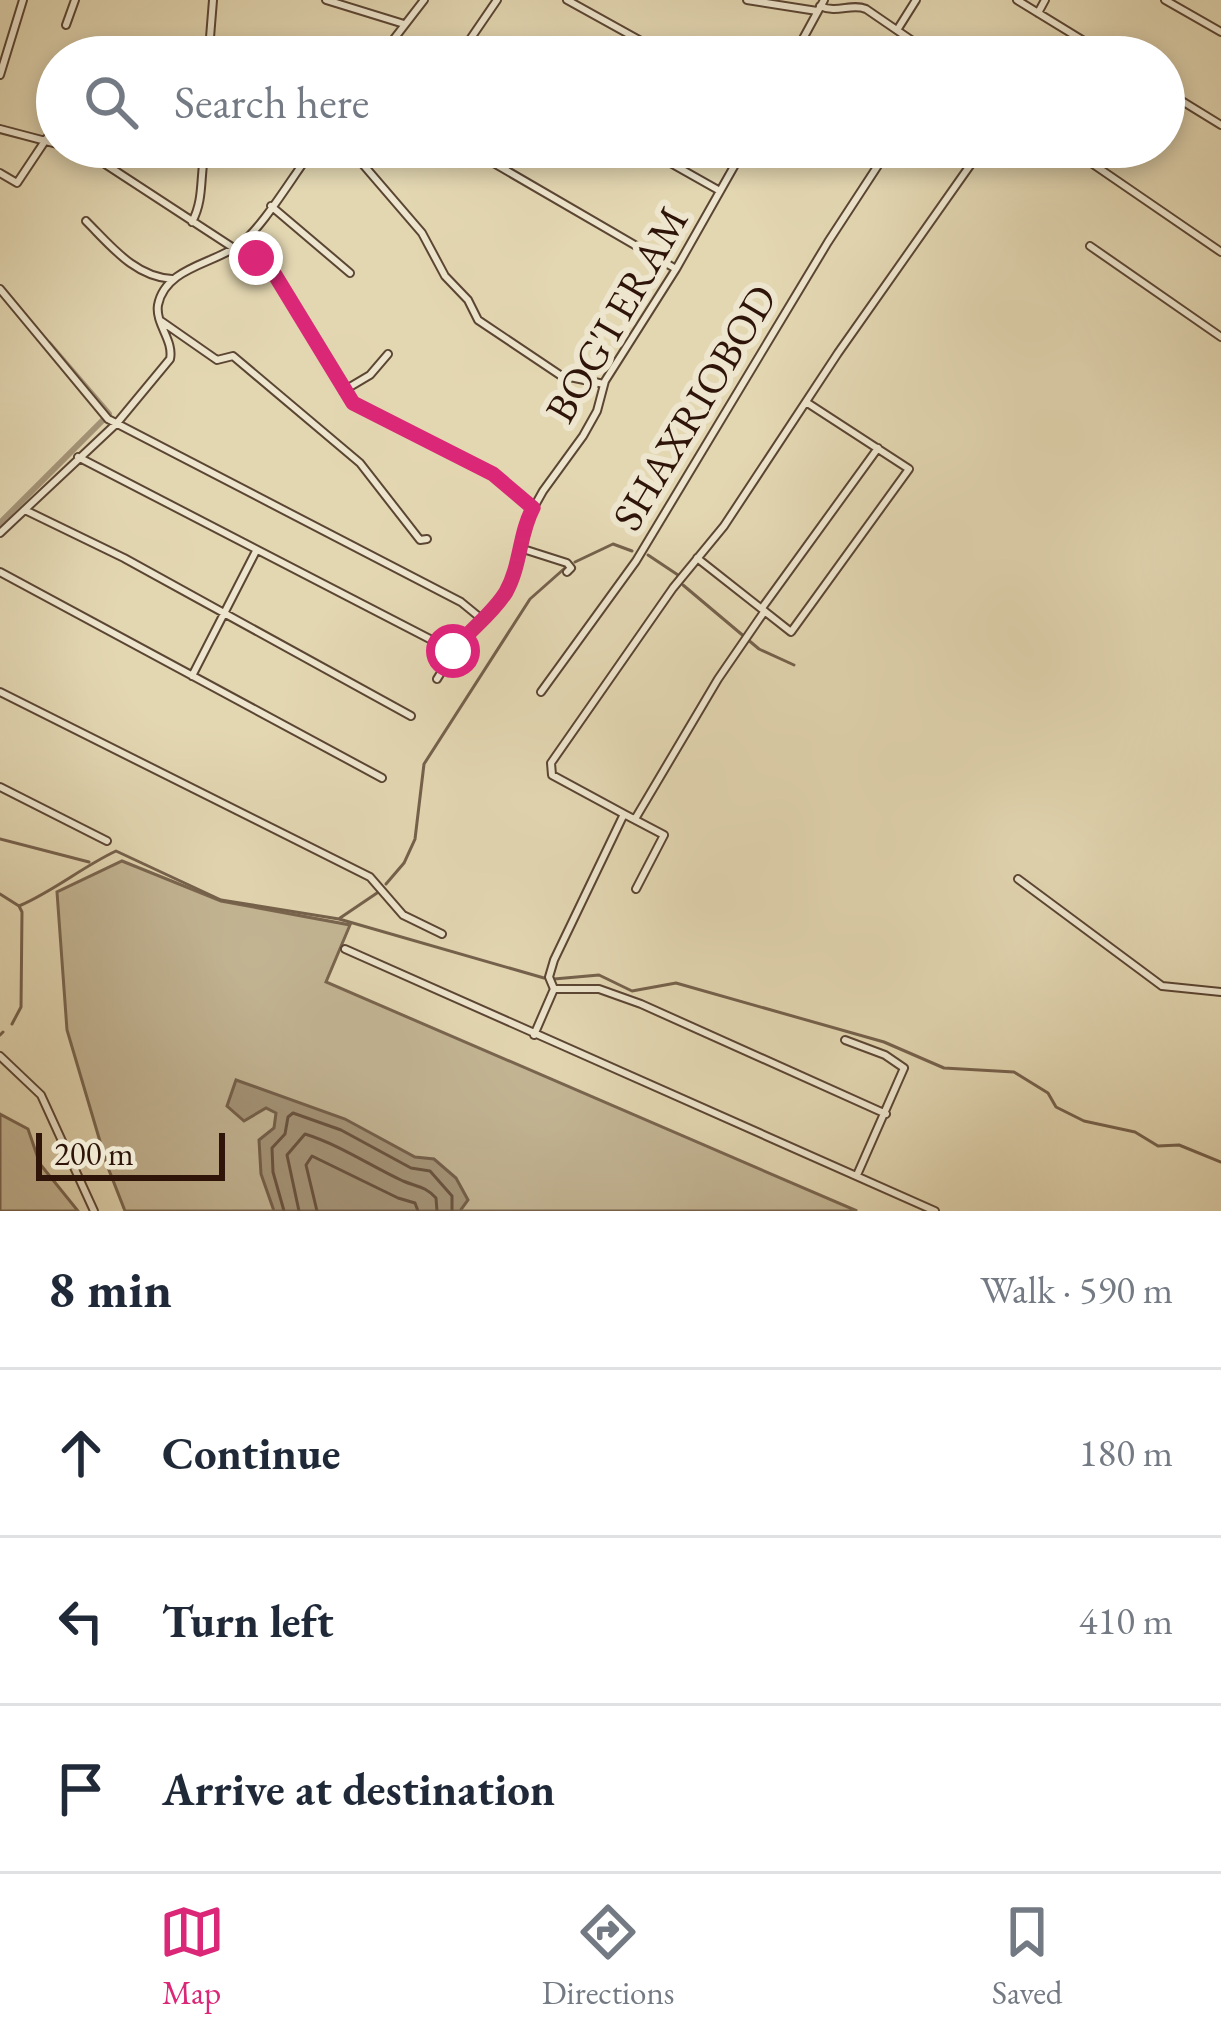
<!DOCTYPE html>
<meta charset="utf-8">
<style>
:root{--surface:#fff;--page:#f2f2f3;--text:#1f2937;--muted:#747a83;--line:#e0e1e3;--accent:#db2777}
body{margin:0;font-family:"EB Garamond",serif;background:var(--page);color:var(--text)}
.scale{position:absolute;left:36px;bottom:30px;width:189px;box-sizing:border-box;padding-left:12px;border:6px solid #2e1409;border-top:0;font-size:33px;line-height:42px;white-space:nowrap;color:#2e1409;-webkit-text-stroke:9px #ede5cd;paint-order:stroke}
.stop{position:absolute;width:36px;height:36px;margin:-27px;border:9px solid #db2777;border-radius:50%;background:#fff}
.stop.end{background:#db2777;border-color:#fff;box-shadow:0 3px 12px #0008}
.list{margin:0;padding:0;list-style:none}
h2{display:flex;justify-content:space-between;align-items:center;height:156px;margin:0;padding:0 48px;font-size:51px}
h2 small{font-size:39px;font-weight:400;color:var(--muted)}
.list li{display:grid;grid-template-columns:78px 1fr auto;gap:36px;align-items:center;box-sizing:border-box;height:168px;padding:0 48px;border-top:3px solid var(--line)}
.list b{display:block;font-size:45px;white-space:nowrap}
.list em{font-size:39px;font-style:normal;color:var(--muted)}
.icon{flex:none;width:66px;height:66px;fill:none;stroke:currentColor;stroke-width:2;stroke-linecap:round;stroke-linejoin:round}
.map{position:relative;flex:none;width:1221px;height:1211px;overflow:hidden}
.search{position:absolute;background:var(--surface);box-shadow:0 6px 18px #0003;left:36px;right:36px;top:36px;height:132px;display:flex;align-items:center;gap:30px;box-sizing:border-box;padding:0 42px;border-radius:66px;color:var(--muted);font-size:45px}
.sheet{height:660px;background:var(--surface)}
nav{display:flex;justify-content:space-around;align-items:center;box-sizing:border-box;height:168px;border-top:3px solid var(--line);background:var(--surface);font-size:33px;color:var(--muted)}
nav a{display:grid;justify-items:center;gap:6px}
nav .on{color:var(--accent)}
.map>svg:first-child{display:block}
.green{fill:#c4b695;stroke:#79654f;stroke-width:3}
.water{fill:#a59579;stroke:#75614c;stroke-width:3}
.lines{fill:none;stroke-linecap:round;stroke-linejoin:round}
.shore{stroke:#6a5441;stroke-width:3}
.stream{stroke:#75614c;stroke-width:3}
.canal{stroke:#a59579;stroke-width:6}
.minor-casing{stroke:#5b4533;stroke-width:10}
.minor{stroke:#ede5cd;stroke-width:6}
.route{stroke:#db2777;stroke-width:15}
.labels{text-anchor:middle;stroke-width:12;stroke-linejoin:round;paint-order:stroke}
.street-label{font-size:42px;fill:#2e1409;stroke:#ede5cd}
</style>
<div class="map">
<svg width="1221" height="1211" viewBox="0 0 1221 1211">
<rect width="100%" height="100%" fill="#e3d7b2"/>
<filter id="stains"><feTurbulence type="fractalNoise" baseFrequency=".00167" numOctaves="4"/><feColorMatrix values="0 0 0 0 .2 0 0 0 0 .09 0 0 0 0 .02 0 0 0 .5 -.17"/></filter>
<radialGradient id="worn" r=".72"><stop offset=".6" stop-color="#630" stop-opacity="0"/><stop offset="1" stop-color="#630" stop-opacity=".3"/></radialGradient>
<path class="green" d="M122,861l99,40 129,24 -24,57 531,229h-732l-18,-46 -40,-135 -10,-138z
M0,1114l28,15 12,35 38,47h-78z"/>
<path class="water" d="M236,1080l109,39 70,38 19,2 22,19 12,22 -8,11h-186l-13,-37 -2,-34 15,-12 2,-15 -10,-5 -22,13 -17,-15z"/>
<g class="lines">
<path class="shore" d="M284,1211l-11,-39 -1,-24 13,-14 3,-17 5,-4 48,17 70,38 19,3 22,25v15
M299,1211l-12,-56 18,-21c35,11 64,31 98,47 14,6 22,5 33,17l1,13
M317,1211l-11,-46 6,-9 86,42 17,5 3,8"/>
<path class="stream" d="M648,555l30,20
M575,562l38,-18 19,7
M683,585l76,64 35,16
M0,839l89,23
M386,884l18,-21 11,-24 9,-75 106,-165 35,-31
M0,894l19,12 3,6 -1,95 -9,17
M19,906c35,-15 63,-39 97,-55l105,49 118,19 205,59
M340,918l37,-25
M554,979l45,-4 33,16 44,-8 208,59 60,26 70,4 34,21 8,14 28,14 51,11 23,14 21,-1 42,17
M0,1035l3,-3"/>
<path class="canal" d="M0,523l109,-109 -60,-70"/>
<g class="minor-casing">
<path id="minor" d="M326,0l78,24
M567,0l103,57
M747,0l70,11
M1017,0l93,57
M1165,0l56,32
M820,6c17,8 31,-3 46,3l70,48
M1038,13l7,-13
M66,25l9,-25
M899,27l17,-27
M465,47l18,10
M209,50l4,-50
M129,57l1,-6 11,-5 82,5 19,6
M380,57l44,-57
M458,57l39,-57
M793,57l31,-57
M0,75l23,-75
M1164,90l57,35
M0,129l57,15
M64,147l41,17 127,83 24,11 19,17 78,128 139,71 42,34
M294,147l16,6
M348,147l74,86 23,43 23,24 10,20 82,55 44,9
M466,147l210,122
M642,147l78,44
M1068,147l153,105
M0,173l17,10 40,-60
M271,206l79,67
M86,221c25,25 49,56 86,58
M192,222c13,-24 7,-48 14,-75
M1090,246l131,91
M0,289l108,130 353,183 22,18
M161,321l56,39 16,-4 127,107 60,77 7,-1
M343,391l27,-16 18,-21
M78,457l375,194
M25,510l99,48 287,158
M0,533l117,-110 53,-64c4,-19 -15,-35 -12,-54 7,-37 55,-41 81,-60 24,-17 56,-73 76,-98
M520,548l47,15 4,5 -4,4
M697,558l94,74 118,-163 -103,-67
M0,572l382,206
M762,608l116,-160
M192,676l64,-125
M437,679l23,-37 43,-45 13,-26 8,-46 19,-34 40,-55 14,-25 8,-30 71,-112 69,-122
M0,692l370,185 33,38 39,19
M541,692l95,-131 192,-319 62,-95
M0,787l107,54
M624,814l40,21 -28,54
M635,819l83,-140 46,-67
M1018,879l144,107 59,6
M345,949l590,262
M554,989l-5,-12 5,-17 70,-146 -72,-39 -1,-12 122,-175 51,-62 114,-173 145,-206
M534,1035l20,-46h45l42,15 245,110
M845,1040l40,15 19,13 -47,107
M0,1056l41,39 53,116"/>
</g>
<use href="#minor" class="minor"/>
</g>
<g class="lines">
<path class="route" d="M256,258l19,17 78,128 140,71 40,34c-14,26 -12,57 -27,84 -14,23 -37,38 -53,59"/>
</g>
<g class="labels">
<g class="street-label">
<text transform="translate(616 314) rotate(-60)" y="15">BOG'I ERAM</text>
<text transform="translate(694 407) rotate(-59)" y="15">SHAXRIOBOD</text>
</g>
</g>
<rect width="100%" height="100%" filter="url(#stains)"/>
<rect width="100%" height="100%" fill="url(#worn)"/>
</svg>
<div class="scale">200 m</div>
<div class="stop" style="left:453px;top:651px"></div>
<div class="stop end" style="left:256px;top:258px"></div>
<div class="search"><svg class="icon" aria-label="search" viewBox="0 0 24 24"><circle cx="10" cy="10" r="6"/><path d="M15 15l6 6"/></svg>Search here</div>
</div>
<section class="sheet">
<h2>8 min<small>Walk · 590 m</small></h2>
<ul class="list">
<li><svg class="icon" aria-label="ahead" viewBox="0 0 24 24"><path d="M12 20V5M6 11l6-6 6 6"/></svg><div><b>Continue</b></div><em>180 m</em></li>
<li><svg class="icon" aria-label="left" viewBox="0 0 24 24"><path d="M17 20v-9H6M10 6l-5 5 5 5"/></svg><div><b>Turn left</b></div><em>410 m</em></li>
<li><svg class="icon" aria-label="arrive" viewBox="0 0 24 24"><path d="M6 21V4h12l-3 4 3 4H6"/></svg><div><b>Arrive at destination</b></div></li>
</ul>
</section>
<nav>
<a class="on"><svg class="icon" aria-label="map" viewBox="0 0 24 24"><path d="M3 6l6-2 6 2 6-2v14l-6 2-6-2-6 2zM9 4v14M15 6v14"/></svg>Map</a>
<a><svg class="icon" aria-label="directions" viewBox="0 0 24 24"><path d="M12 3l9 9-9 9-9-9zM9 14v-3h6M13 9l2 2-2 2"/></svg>Directions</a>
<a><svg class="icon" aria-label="saved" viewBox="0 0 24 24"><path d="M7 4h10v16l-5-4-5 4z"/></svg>Saved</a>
</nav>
